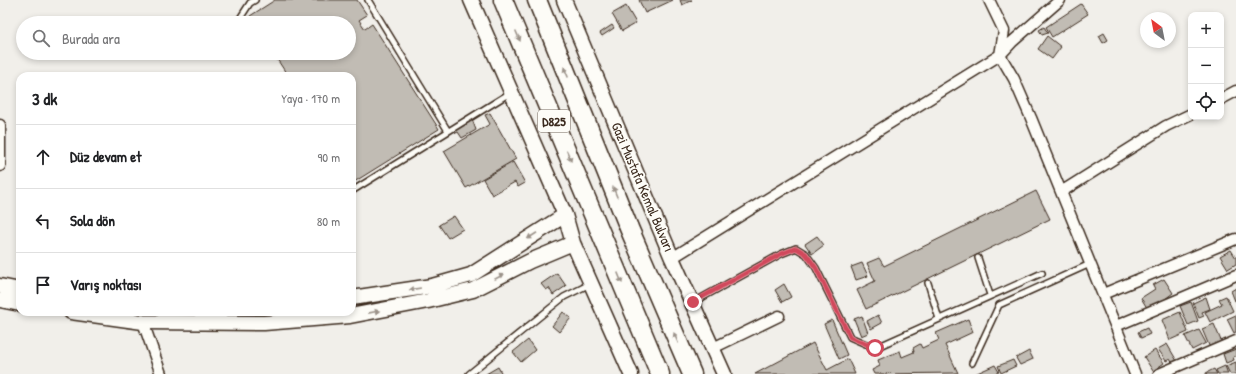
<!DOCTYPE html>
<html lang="tr">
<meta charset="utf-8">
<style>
:root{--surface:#fff;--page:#f2f2f2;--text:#202124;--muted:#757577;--line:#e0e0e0}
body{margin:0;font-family:"Patrick Hand",sans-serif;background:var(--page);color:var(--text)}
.controls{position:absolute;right:12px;top:12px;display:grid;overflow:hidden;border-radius:8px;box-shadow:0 2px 6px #0003}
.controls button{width:36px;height:36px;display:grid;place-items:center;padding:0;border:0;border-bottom:1px solid var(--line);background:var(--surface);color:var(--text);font:20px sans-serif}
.compass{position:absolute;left:1140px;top:12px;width:36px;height:36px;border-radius:50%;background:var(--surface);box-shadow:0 2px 6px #0003;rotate:328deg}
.stop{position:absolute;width:12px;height:12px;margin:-9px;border:3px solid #d1495b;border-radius:50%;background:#fff}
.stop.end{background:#d1495b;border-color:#fff;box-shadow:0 1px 4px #0008}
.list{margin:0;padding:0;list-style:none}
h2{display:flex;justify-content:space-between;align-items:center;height:52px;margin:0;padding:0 16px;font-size:17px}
h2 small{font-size:13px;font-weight:400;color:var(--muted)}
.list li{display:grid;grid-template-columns:26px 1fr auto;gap:12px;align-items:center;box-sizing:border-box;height:64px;padding:0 16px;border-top:1px solid var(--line)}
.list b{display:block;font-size:15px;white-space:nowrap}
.list em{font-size:13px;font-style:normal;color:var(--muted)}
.icon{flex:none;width:22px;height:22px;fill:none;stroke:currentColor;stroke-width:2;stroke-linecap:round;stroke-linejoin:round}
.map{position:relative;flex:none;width:1236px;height:374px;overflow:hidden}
.search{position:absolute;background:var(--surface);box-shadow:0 2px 6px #0003;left:16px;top:16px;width:340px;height:44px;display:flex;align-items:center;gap:10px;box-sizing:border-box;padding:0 14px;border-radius:22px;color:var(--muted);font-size:15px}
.panel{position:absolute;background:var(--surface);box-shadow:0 2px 6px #0003;left:16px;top:72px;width:340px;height:244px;border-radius:12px}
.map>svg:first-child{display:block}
.building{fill:#c1bcb4;stroke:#3b2a1e}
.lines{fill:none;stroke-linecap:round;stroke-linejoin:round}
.lane-casing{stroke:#3b2a1e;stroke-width:8}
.street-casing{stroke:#3b2a1e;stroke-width:13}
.secondary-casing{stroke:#3b2a1e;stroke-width:17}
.highway-casing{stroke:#3b2a1e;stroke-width:21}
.lane{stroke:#fdfcf7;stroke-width:5}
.street{stroke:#fdfcf7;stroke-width:10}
.secondary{stroke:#fdfcf7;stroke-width:14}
.highway{stroke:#fdfcf7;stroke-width:18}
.oneway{fill:#9c938a}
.route{stroke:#d1495b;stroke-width:5}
.labels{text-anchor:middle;stroke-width:3.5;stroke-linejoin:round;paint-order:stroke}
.shield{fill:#fdfcf7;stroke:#75695f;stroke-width:1}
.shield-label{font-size:13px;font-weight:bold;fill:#3b2a1e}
.street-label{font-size:14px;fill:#3b2a1e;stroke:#fdfcf7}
</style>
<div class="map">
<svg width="1236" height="374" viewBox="0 0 1236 374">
<rect width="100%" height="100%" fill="#f1efea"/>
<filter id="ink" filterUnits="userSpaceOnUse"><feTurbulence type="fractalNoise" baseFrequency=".025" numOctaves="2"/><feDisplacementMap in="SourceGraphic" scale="8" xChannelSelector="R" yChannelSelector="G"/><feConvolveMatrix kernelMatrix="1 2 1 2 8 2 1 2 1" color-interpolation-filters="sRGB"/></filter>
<g filter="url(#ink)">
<path class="building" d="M275,0h82l10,15 -8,5 6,9 7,-5 67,105 -85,53 -2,-2v-104h-64l-15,-23h76v-30h-95l-4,-7z
M639,0h34l-28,13z
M680,0h12l-10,5z
M1081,4l7,10 -36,23 -6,-10z
M626,6l10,17 -14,8 -10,-17z
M612,25l2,3 -12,8 -2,-3z
M1044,27l4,6 -6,2 -3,-5z
M1104,33l4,7 -5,3 -4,-7z
M1047,36l14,11 -9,12 -14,-10z
M490,113l26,46 -50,29 -22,-37 46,-27 -5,-9z
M472,119l4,11 -14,8 -4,-6 -2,1 -2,-3z
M513,162l12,21 -7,4 -3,-5 -23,13 -9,-16z
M1036,191l14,28 -184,90 -9,-19 18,-9 -8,-18 12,-5 5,8z
M454,216l9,13 -15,9 -9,-13z
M817,236l7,9 -12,9 -7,-10z
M1231,250l5,8v6l-8,5 -8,-13z
M862,263l6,13 -12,4 -5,-13z
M557,273l9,13 -13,9 -4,-7 -3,2 -5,-6z
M1164,279l9,14 -24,18 -8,-13 14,-9 -2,-4z
M784,284l7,13 -9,5 -7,-12z
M1236,288v13h-1l-4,-10z
M1226,296l7,15 -23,11 -5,-10 17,-8 -3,-5z
M1206,297l4,12 -8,3 2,4 -5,2 -6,-15z
M1191,302l7,19 -10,4 -8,-19z
M563,312l8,6 -12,14 -7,-6z
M1180,312l8,20 -18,8 -8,-20z
M878,315l4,8 -11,6 -4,-8z
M1236,315v17l-2,1 -7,-14z
M862,316l6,17 -7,3 -7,-17z
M968,319l5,13 -28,13 13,28 -84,1 -2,-4 8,-4 -2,-6 22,-9 2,6 12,-5 -1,-4 7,-4 2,4 17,-8 -3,-7z
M832,320l15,35 -8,4 -15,-35z
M1214,324l8,19 -12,5 -8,-19z
M1147,328l3,6 -9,4 -3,-6z
M1199,330l7,13 -14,7 -7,-14z
M528,340l7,10 -14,12 -8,-10z
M813,343l14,27 21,-11 7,15h-100z
M1167,344l10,17 -4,3 -3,-5 -4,2 -8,-12z
M1236,349v7l-3,1 1,3 -8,3 -3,-9z
M1155,350l9,13 -11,8 -9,-14z
M1029,351l4,8 -13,6 -4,-7z
M1013,360l3,6 -15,7 -3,-7z
M1236,362v12h-6l-4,-8z
M995,365l4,7 -5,2h-19z
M1225,366l3,8h-10l-2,-4z
M498,367l4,7h-16z
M1214,369l3,5h-11v-1z"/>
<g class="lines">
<g class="lane-casing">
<path id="lane" d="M368,0l80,131
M237,23l13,-20 5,-3
M352,191l158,-98
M978,258l12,37
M928,283l11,36
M694,302l87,-48 15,-6 10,6 10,14 34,69 25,11 167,-75
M972,363l27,-58 91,-41
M469,374l95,-77 26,-13"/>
</g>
<g class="street-casing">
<path id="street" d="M989,0l15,31 -4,24 14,24 17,39 104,256
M1221,99l15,-8
M0,125v41
M1061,192l105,-66 25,-12
M672,258l328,-203 12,-13 48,-42
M1103,294l133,-55
M143,322l18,52
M1116,326l120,-51
M713,348l66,-32
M1159,374l77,-33"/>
</g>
<g class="secondary-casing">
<path id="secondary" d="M471,0l94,215 8,28 58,131
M564,0l108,258 52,116
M0,286l20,4
M352,298l80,-12 39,-11 94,-60
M0,300l20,4
M71,312l72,10 121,1 86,-7 78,-15 45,-11 57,-29 43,-18"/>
</g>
<g class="highway-casing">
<path id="highway" d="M503,0l157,374
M537,0l92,228 63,146"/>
</g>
<use href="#lane" class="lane"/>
<use href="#street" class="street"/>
<use href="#secondary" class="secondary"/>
<use href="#highway" class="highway"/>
</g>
<defs><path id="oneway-solid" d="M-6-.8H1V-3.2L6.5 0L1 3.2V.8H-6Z"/></defs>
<g class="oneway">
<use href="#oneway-solid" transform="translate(518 36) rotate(67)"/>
<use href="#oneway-solid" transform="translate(566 72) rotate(-112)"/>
<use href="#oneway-solid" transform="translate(569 156) rotate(67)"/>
<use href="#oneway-solid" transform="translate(615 192) rotate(-112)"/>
<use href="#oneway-solid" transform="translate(532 236) rotate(147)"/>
<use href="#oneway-solid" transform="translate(499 277) rotate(-28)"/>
<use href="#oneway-solid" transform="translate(620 278) rotate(68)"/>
<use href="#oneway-solid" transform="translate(415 289) rotate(171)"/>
<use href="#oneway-solid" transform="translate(374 312) rotate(-11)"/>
<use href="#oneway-solid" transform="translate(676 338) rotate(-113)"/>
</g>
</g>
<g class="lines" filter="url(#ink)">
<path class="route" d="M693,302l88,-48 15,-6 10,6 10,14 34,69 25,11"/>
</g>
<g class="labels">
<rect class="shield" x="538" y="110" width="32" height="22" rx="3"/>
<g class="shield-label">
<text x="554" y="126">D825</text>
</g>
<g class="street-label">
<text transform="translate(643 187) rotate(67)" y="5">Gazi Mustafa Kemal Bulvarı</text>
</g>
</g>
</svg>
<div class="controls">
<button>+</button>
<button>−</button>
<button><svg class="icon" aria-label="locate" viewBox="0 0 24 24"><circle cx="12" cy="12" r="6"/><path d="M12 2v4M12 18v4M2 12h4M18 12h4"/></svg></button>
</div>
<svg class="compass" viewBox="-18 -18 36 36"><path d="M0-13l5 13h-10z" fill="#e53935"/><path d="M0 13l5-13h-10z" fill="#757577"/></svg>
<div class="stop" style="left:875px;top:348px"></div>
<div class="stop end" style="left:693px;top:302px"></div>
<div class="search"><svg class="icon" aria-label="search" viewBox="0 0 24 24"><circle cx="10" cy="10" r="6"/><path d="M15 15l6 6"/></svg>Burada ara</div>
<section class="panel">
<h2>3 dk<small>Yaya · 170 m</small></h2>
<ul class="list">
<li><svg class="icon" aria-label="ahead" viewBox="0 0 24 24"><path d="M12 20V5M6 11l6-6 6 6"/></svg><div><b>Düz devam et</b></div><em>90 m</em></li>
<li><svg class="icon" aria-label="left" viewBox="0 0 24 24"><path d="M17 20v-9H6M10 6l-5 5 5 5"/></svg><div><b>Sola dön</b></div><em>80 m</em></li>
<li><svg class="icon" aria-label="arrive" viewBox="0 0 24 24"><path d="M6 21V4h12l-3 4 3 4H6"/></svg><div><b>Varış noktası</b></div></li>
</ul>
</section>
</div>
